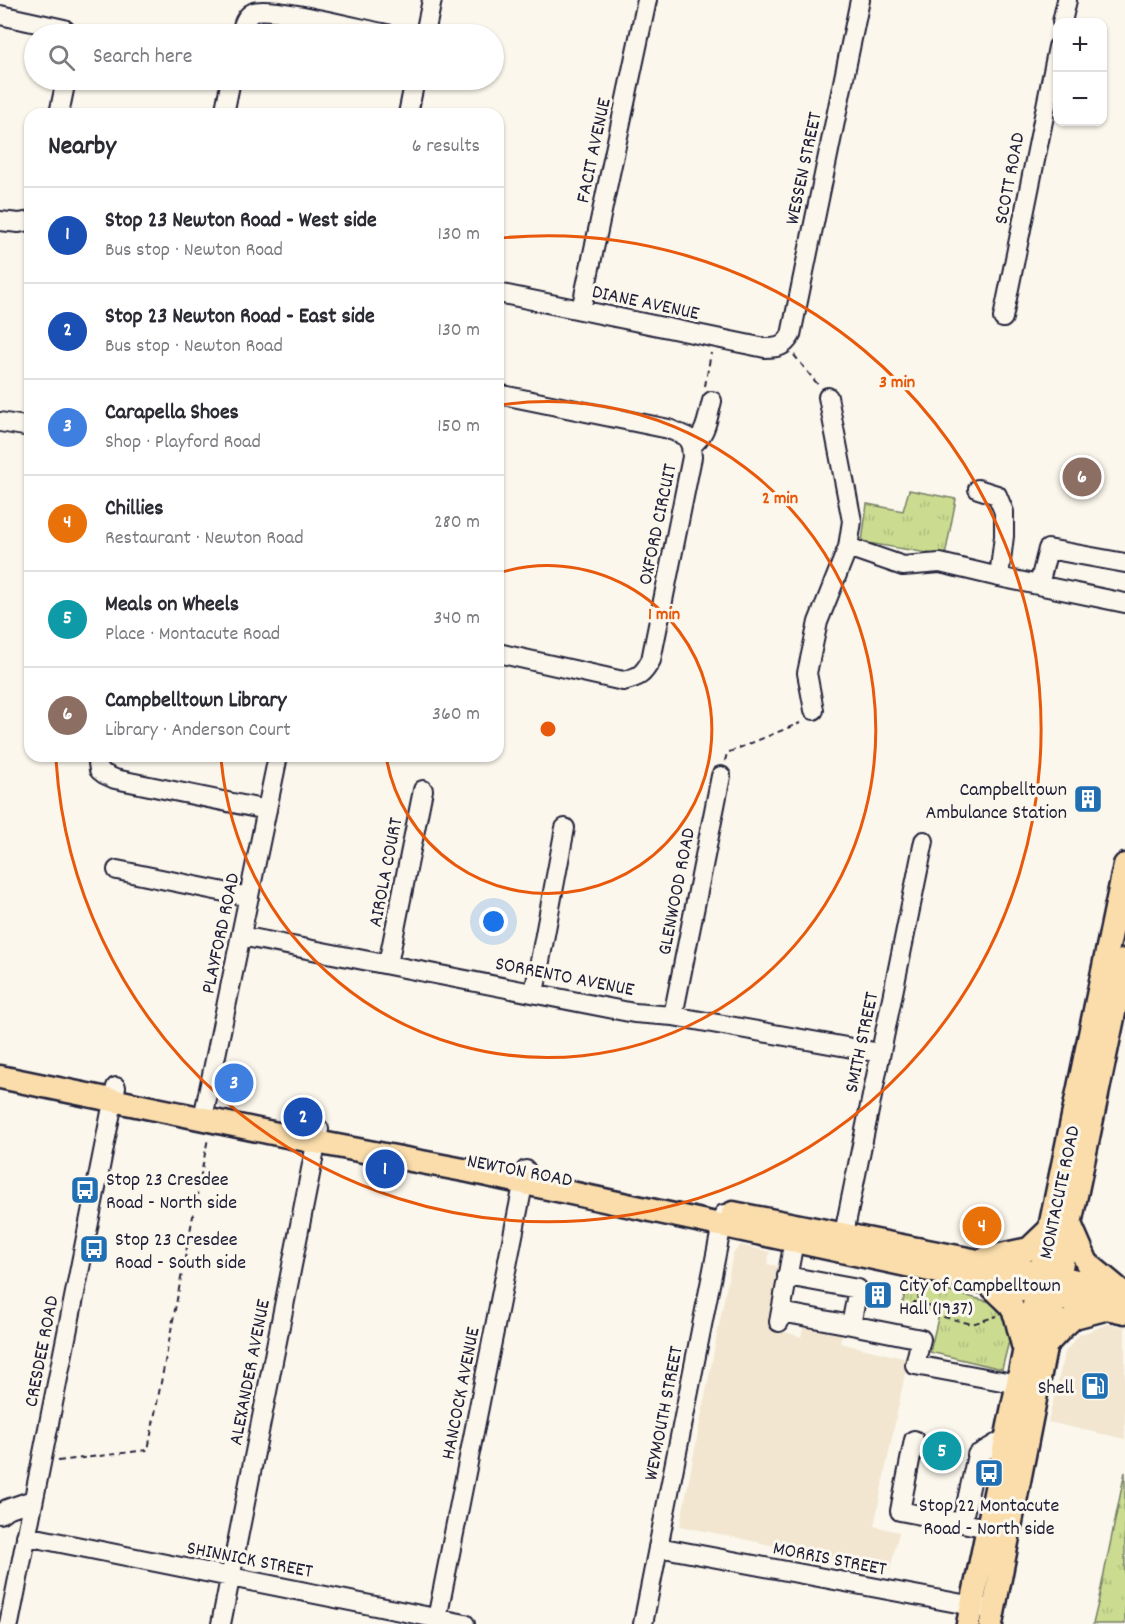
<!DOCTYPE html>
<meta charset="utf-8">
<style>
:root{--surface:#fff;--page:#f7f7f7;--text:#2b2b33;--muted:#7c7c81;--line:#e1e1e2;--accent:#1f6fb2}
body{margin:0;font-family:Dekko,sans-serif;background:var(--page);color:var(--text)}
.controls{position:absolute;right:18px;top:18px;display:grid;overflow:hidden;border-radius:12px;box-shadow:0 2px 4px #0004}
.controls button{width:54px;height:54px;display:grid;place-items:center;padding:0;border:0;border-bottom:2px solid var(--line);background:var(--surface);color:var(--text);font:30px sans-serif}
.you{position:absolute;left:494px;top:922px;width:21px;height:21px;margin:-15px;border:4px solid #fff;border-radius:50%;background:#1a73e8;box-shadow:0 0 0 9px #1a73e833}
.badge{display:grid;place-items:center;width:39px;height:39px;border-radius:50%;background:var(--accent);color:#fff;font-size:20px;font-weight:700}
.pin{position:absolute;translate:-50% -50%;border:3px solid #fff;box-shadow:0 2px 6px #0006}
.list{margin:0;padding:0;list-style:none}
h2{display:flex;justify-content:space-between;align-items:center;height:78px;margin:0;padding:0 24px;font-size:26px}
h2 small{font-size:20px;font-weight:400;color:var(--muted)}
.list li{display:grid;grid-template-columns:39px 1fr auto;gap:18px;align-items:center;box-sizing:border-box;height:96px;padding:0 24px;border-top:2px solid var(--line)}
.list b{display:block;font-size:22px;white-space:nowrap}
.list p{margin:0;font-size:20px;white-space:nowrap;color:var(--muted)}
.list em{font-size:20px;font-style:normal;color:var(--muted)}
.icon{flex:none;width:33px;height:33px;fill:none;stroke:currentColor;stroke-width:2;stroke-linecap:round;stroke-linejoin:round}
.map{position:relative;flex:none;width:1125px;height:1624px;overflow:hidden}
.search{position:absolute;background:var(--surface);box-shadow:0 2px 4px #0004;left:24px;top:24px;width:480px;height:66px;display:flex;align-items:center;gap:15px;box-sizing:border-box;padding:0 21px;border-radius:33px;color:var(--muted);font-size:22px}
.panel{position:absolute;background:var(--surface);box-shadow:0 2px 4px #0004;left:24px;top:108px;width:480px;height:654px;border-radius:18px}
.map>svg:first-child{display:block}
.built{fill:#f2e6d1}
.park{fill:url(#park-tufts);stroke:#767f66;stroke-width:1.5}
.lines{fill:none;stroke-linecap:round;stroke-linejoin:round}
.minor-casing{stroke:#22223b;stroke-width:22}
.major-casing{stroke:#22223b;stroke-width:27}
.path{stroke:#22223b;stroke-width:2;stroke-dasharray:6 4.5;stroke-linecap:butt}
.minor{stroke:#fbf7ec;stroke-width:18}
.major{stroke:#faddab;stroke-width:22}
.ring{fill:none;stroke:#e8590c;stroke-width:3}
.labels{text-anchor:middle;stroke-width:6;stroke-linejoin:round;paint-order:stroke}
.street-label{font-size:20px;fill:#22223b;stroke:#fbf7ec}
.poi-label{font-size:20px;fill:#22223b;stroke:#fbf7ec;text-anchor:start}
.centre{fill:#e8590c;stroke:#fbf7ec;stroke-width:3}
.ring-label{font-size:18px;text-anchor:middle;font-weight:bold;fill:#e8590c;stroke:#fbf7ec;stroke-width:6;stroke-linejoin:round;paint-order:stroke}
</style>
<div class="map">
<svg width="1125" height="1624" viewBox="0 0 1125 1624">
<defs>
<pattern id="park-tufts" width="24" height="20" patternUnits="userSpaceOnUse" patternTransform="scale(1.5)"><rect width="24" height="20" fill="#cbdc90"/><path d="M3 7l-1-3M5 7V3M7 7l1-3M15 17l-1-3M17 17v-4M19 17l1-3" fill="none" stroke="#aebc7d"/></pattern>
</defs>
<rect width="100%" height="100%" fill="#fbf7ec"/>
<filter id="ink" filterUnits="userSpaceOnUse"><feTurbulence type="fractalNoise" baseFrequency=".0167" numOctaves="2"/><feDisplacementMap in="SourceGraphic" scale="12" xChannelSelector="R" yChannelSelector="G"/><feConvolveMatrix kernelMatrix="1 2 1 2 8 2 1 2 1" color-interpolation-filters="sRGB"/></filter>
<g filter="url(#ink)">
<path class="built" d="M741,1245l29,7 -3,12 16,3 -10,61 28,9 4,-17 38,8 -3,15 68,16 -34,167 25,6 -9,38 -210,-44 53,-273z
M1108,1324l17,3v112l-77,-17 17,-70 14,-17z"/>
<path class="park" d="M909,490l47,9 -11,57 -83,-14 5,-38 36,7z
M908,1282l83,20 18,20 3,7 -10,40 -72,-17 9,-38 -37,-9z
M1125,1472v152h-32l5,-21z"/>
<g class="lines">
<g class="minor-casing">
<path id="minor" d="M0,15l64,14 5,5
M1062,22l5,-22
M241,34c2,-9 4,-18 13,-22 15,-7 111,18 133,22
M425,34l7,-34
M59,114l7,-34
M224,114l7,-34
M408,114l7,-34
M0,221l19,2 11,-2
M498,293l267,55c13,0 19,-1 26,-13l69,-335
M581,310l66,-310
M1003,318l55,-271
M498,394l171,35 18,8 4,9 1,11 -41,203c-8,15 -12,17 -28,21l-125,-28
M0,422l30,5
M691,446c16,-12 16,-27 21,-45
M978,489l19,6 7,17v24l-5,41
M848,547l55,19 37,-3 59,14 126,26
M1039,585l9,-36 77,14
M814,710l-7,-37 11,-51 30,-75 4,-26 -24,-124
M97,756l2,14 5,4 11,5 152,31
M117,870l132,27
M241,936l393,77 39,3 207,37
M388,964l35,-174
M534,993l31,-165
M673,1016l48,-240
M203,1118l75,-362
M841,1248l83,-407
M781,1312l70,13 7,-36 -71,-13
M779,1322l15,-81
M851,1325l70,14 -6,26 103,19
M914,1440l-14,71 88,17
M0,1514l7,-5 26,-9
M962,1523l15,-68 29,-17
M26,1536l439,88
M658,1547l326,61
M9,1624l107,-537
M221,1624l98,-495
M436,1624l90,-454
M643,1624l81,-410"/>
</g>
<g class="major-casing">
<path id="major" d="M0,1077l316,65 153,29 656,141
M733,1213l326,64 66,15
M1070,1224l17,39 29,24
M987,1258l42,-9 21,-20
M988,1283l23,22 5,12 7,28
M1045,1346l18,-19 11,-10 27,-7
M968,1624l157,-759
M991,1624l68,-347 66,-317"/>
</g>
<path class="path" d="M794,355l25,31
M705,386l6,-33
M725,761l2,-8 73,-30
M918,1298l26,19 28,7 25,-8
M905,1314l13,-16 3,-12
M58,1461l90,-11 60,-312"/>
<use href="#minor" class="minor"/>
<use href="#major" class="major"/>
</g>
</g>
<g class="ring">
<path d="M499 573A164 164 0 1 1 386 756"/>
<path d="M500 405A328 328 0 1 1 221 758"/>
<path d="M501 238A493 493 0 1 1 56 759"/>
</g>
<defs>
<g id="building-square" transform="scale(1.5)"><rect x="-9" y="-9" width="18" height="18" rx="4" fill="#1f6fb2" stroke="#fbf7ec"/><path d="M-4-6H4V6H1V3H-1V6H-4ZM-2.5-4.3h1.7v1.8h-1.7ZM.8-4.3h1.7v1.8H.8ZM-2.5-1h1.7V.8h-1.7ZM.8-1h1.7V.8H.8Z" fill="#fff"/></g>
<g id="bus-square" transform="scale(1.5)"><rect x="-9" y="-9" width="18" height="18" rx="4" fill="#1f6fb2" stroke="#fbf7ec"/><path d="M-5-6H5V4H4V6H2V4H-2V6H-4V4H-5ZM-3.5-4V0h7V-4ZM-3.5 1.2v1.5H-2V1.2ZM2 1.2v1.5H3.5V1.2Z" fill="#fff"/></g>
<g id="fuel-square" transform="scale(1.5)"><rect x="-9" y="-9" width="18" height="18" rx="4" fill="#1f6fb2" stroke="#fbf7ec"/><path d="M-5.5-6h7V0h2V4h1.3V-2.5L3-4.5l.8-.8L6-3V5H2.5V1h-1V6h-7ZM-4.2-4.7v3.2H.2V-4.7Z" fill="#fff"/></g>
</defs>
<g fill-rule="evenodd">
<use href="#building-square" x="1088" y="799"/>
<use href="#bus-square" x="85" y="1190"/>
<use href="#bus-square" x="94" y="1249"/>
<use href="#building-square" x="878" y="1295"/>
<use href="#fuel-square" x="1095" y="1386"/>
<use href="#bus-square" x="989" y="1473"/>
</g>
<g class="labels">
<g class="street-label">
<text transform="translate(592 150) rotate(-78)" y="7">FACIT AVENUE</text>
<text transform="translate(802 168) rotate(-78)" y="7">WESSEN STREET</text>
<text transform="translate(1008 178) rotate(-79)" y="7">SCOTT ROAD</text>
<text transform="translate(646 301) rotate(12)" y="7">DIANE AVENUE</text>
<text transform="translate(656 524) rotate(-78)" y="7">OXFORD CIRCUIT</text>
<text transform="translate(384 872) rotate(-79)" y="7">AIROLA COURT</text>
<text transform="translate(675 891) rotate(-79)" y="7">GLENWOOD ROAD</text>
<text transform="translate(219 933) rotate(-78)" y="7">PLAYFORD ROAD</text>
<text transform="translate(565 975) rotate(11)" y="7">SORRENTO AVENUE</text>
<text transform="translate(860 1042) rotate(-78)" y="7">SMITH STREET</text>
<text transform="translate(520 1169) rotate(11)" y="7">NEWTON ROAD</text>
<text transform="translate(1058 1192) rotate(-78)" y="7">MONTACUTE ROAD</text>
<text transform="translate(40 1351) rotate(-79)" y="7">CRESDEE ROAD</text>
<text transform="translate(248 1372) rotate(-79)" y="7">ALEXANDER AVENUE</text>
<text transform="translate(459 1393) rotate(-79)" y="7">HANCOCK AVENUE</text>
<text transform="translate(662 1413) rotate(-79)" y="7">WEYMOUTH STREET</text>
<text transform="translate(830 1557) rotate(11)" y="7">MORRIS STREET</text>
<text transform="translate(250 1558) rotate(11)" y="7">SHINNICK STREET</text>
</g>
<g class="poi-label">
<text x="1067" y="795" text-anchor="end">Campbelltown<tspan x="1067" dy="23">Ambulance Station</tspan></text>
<text x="106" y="1185">Stop 23 Cresdee<tspan x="106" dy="23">Road - North side</tspan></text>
<text x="115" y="1245">Stop 23 Cresdee<tspan x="115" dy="23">Road - South side</tspan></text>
<text x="899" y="1291">City of Campbelltown<tspan x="899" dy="23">Hall (1937)</tspan></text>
<text x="1074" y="1393" text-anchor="end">Shell</text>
<text x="989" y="1511" text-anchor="middle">Stop 22 Montacute<tspan x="989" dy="23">Road - North side</tspan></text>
</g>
</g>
<circle cx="548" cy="729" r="9" class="centre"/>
<g class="ring-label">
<text x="897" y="387">3 min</text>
<text x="780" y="503">2 min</text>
<text x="664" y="619">1 min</text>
</g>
</svg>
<div class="controls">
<button>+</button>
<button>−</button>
</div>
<div class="you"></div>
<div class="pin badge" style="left:385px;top:1169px;background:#1a4fb4">1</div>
<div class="pin badge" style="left:303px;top:1117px;background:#1a4fb4">2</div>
<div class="pin badge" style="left:234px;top:1083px;background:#3f7fe0">3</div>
<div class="pin badge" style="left:982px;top:1226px;background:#e8710a">4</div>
<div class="pin badge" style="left:942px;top:1451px;background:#0f9aa8">5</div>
<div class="pin badge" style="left:1082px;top:477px;background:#8d6e63">6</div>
<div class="search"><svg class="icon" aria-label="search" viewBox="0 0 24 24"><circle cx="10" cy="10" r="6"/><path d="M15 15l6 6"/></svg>Search here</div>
<section class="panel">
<h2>Nearby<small>6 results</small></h2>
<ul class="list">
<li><span class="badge" style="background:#1a4fb4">1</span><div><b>Stop 23 Newton Road - West side</b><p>Bus stop · Newton Road</p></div><em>130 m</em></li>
<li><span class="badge" style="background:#1a4fb4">2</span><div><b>Stop 23 Newton Road - East side</b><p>Bus stop · Newton Road</p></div><em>130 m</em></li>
<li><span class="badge" style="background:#3f7fe0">3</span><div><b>Carapella Shoes</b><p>Shop · Playford Road</p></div><em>150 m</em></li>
<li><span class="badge" style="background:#e8710a">4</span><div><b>Chillies</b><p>Restaurant · Newton Road</p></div><em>280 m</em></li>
<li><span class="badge" style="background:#0f9aa8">5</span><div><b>Meals on Wheels</b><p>Place · Montacute Road</p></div><em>340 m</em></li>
<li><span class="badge" style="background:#8d6e63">6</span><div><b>Campbelltown Library</b><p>Library · Anderson Court</p></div><em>360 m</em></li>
</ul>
</section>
</div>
